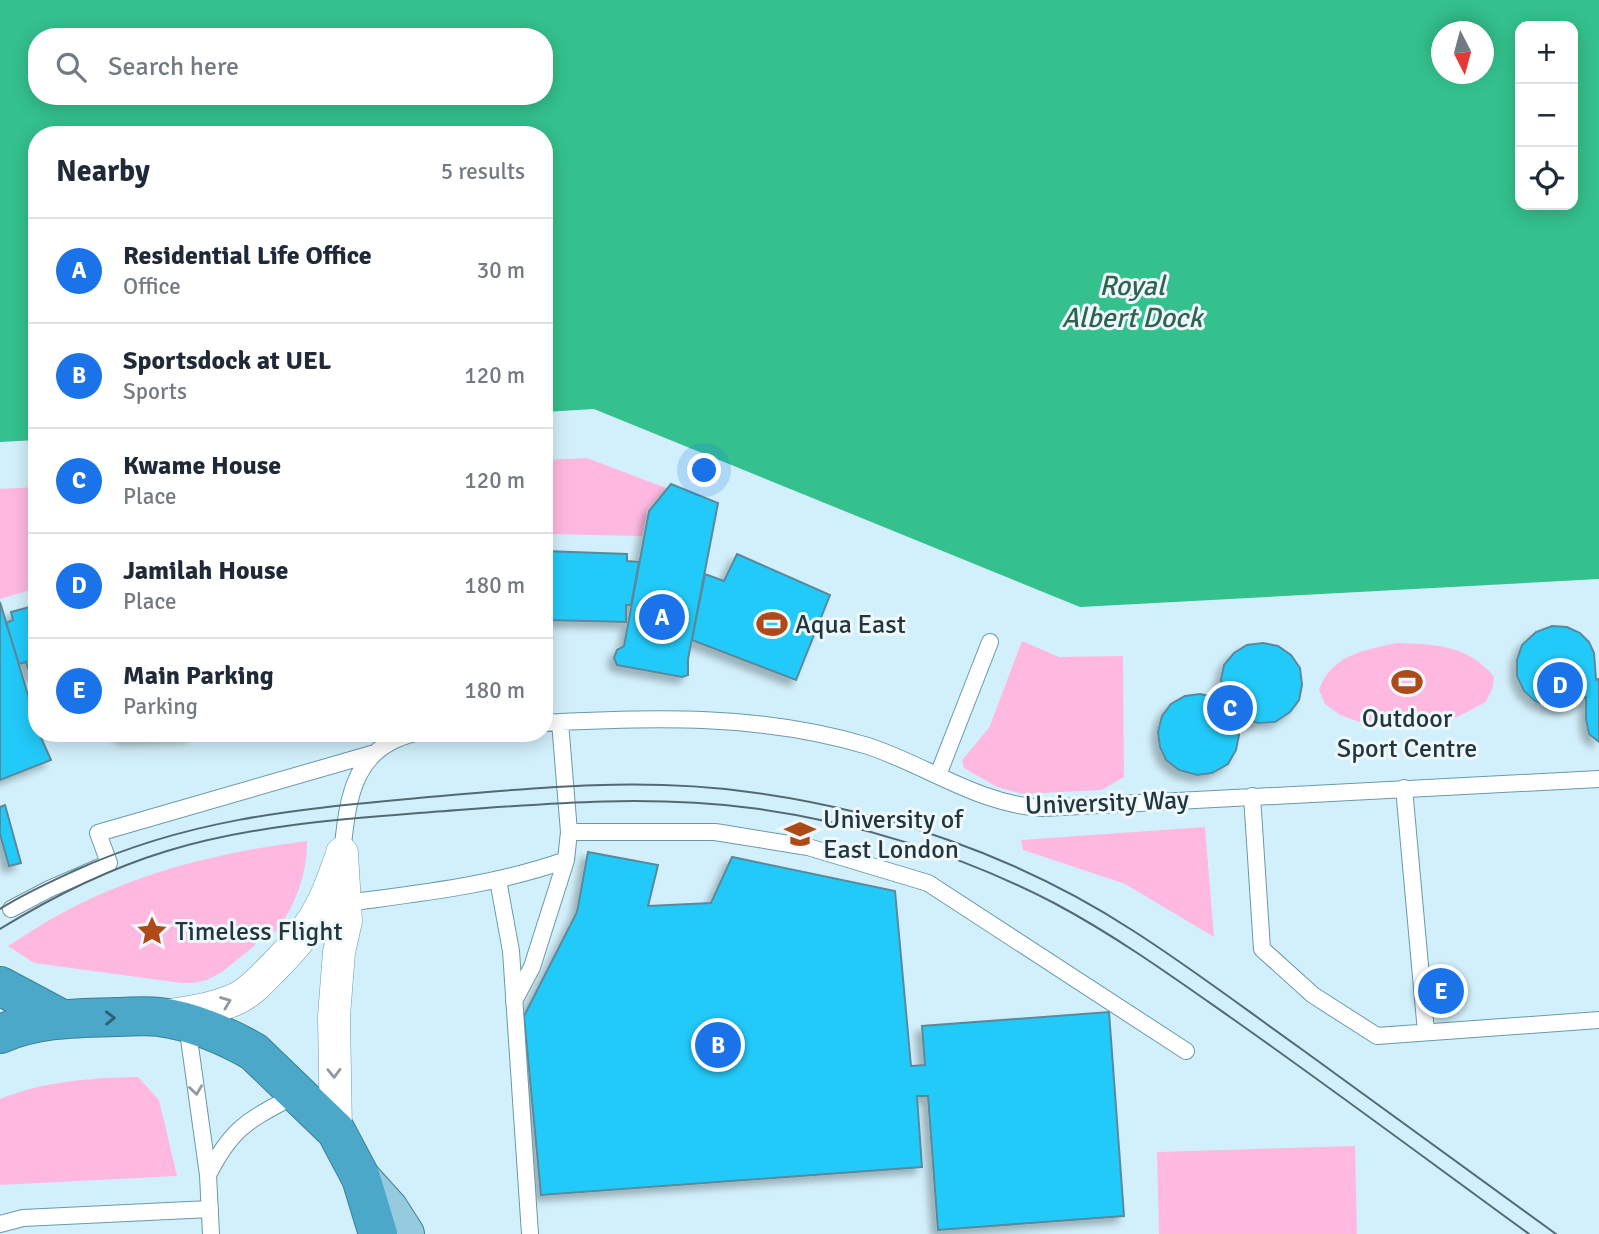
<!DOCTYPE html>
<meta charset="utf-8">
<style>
:root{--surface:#fff;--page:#f6f6f7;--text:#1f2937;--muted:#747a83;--line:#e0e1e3;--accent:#1a73e8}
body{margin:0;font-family:Signika,sans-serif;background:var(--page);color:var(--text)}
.controls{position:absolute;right:21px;top:21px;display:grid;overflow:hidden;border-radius:14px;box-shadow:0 4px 18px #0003}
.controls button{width:63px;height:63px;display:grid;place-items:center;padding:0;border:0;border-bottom:2px solid var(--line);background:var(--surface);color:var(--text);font:35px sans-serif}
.compass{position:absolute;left:1431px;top:21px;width:63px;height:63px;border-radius:50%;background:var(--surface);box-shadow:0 4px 18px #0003;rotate:174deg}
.you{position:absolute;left:705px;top:471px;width:24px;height:24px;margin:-18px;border:5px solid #fff;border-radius:50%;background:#1a73e8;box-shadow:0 0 0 10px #1a73e833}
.badge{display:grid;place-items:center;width:46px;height:46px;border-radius:50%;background:var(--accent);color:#fff;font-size:23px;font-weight:700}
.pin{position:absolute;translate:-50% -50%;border:4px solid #fff;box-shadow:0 2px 7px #0006}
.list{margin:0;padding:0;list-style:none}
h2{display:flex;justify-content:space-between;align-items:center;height:91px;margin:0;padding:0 28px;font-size:30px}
h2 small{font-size:23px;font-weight:400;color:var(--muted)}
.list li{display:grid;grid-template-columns:46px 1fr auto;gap:21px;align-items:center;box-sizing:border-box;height:105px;padding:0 28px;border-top:2px solid var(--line)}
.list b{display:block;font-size:26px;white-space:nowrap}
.list p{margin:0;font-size:23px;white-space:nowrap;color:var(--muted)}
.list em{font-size:23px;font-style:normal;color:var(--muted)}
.icon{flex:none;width:38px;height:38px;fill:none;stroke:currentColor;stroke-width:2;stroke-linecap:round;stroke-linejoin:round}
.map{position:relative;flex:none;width:1599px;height:1234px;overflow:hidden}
.search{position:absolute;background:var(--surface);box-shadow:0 4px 18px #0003;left:28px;top:28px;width:525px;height:77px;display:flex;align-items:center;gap:18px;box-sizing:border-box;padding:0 24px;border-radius:28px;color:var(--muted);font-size:26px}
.panel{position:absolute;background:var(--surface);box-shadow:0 4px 18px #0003;left:28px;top:126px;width:525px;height:616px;border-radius:28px}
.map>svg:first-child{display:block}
.green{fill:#ffb9e1}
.water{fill:#34c18d;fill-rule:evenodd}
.building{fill:#22caf9;stroke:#5a899b;stroke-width:2;filter:url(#shadow)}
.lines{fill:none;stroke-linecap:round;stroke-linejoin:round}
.lane-casing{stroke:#6999ab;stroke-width:18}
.street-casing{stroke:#6999ab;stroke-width:33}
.primary-casing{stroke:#3d8097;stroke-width:40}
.highway-casing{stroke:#3d8097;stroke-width:40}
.lane{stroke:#fff;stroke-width:16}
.street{stroke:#fff;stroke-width:32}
.primary{stroke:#94cbde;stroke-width:38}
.highway{stroke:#4ca8c8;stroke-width:38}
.tram{stroke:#536a72;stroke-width:2}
.oneway{stroke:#909a9e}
.oneway2{stroke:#315e6e}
.labels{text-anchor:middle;stroke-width:6;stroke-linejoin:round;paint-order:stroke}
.poi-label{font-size:26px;fill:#22363d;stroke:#eff9fd;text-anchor:start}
.street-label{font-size:26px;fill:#22363d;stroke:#eff9fd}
.water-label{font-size:28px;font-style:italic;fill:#2e634c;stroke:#eff9fd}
</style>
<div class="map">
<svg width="1599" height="1234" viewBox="0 0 1599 1234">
<defs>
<filter id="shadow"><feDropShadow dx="-6" dy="6" stdDeviation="3.5" flood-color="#0004"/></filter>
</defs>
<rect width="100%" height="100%" fill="#d2f0fb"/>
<path class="green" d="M587,458l79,30 -19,22 -5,26 -98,-2v-74z
M37,487v101l-37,11v-110z
M1022,641l37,16 64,-1 1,121 -22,13 -79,4 -26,-7 -33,-19 -2,-8 27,-32z
M1397,643c38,1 72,2 97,34l-1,10 -7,15 -31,16 -19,7 -26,2 -48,-4 -22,-8 -15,-11 -6,-14c12,-35 45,-40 78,-47z
M1205,827l9,110 -89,-53 -102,-34 -2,-10z
M307,841c0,34 -11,63 -31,91l-8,-4 -15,19 -31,25 -15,8 -14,3h-12l-147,-20 -26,-17c19,-12 37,-24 56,-34 76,-41 158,-60 243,-71z
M138,1077l21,23 18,76 -177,9v-86c45,-18 89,-21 138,-22z
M1355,1146l2,88h-198l-2,-82z"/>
<path class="water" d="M0,0h1599v579l-519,28 -486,-198 -50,3v-277h-507v305l-37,2zM1520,26h53v179h-53zM1442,32h42v42h-42zM37,37h507v59h-507z"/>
<path class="building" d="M671,484l47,19 -30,156v16l-6,2 -65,-12 -3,-7 3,-8 7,-4 25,-135z
M544,551l83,3v7l12,1 -8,43h-5v17l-82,-2z
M737,554l93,41 -34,85 -104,-40 13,-66 19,7z
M0,602l37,123v8h2l12,27 -51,20z
M37,605v71l-6,2 -5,-16 -7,2 -13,-41 7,-3 -2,-8z
M1552,626l15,1 13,6 9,9 5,11 2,27 3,-1v63l-10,-8 -3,-14v-23l-22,10h-14l-15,-6 -11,-10 -7,-15v-16l5,-15 14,-13z
M1263,643l15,3 13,9 9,13 2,17 -3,15 -9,12 -15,10 -17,1 -15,-4 -9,-6 5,22 -3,15 -8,14 -16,9 -15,2 -18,-5 -13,-10 -6,-13 -2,-15 4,-16 9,-12 14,-8 15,-2 15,3 10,5 -4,-22 3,-15 10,-12 13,-8z
M119,733h77l-6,3 -64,2z
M5,805l16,58 -12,3 -9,-32v-27z
M588,852l70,13 -10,41 63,-3 21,-46 163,34 16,175 14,-1 -3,-39 187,-14 15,204 -186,14 -10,-134h-11l5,71 -381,28 -17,-179 53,-104z"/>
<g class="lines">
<g class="lane-casing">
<path id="lane" d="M560,722l9,110
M544,723c108,-6 219,-9 324,23 58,19 112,59 175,62l556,-29
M938,775l52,-133
M1404,788l22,244
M1252,796l10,153 51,46 64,41 222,-16
M342,853c6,-54 10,-106 74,-120
M498,880l13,71 19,283
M347,903c73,-10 149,-18 219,-43l3,-28h146l93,15 120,36 258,168
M11,909l38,-20 60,-26 -11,-30 277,-80
M514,1001l18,-34 34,-107
M183,1025l6,14 19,136 3,59
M208,1175c25,-50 42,-55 89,-81
M0,1224l23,-6 187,-9"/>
</g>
<g class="street-casing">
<path id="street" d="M165,1016c24,-4 50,-7 73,-18 15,-8 25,-20 37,-32 34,-34 49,-58 64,-104
M336,1131l-2,-115 5,-64 7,-31 -4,-68"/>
</g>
<g class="primary-casing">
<path id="primary" d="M361,1178l28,31 16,25"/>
</g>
<g class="highway-casing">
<path id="highway" d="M0,986l60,32
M0,1034c38,-16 75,-16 116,-17 14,0 29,-2 43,0 30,3 70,20 95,35l82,79 25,47 17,56"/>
</g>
<use href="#lane" class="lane"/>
<use href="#street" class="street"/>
<use href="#primary" class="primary"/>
<use href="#highway" class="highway"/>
<path class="tram" d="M0,909c23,-15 50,-27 76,-39 111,-50 213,-60 332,-71 113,-10 228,-23 341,-7 135,18 269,64 383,138 58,37 113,79 168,118 86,62 171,124 256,186
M0,929c52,-32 108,-60 167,-78 86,-26 176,-32 265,-39 107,-8 212,-18 319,-4 102,13 211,47 303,95 62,33 119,74 176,114 101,71 200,145 299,217"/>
</g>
<defs><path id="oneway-chevron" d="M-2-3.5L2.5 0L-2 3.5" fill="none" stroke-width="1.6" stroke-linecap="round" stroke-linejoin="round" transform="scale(1.75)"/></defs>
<g class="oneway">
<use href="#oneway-chevron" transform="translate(226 1002) rotate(-21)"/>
<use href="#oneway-chevron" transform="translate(334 1073) rotate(89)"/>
<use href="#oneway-chevron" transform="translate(196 1090) rotate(82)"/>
</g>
<use class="oneway2" href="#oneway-chevron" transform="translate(110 1018) rotate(-1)"/>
<defs>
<g id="stadium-bare" transform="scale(2.415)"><path d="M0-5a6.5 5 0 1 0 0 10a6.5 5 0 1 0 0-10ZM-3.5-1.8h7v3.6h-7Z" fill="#ae4a17" stroke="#eff9fd" stroke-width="2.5" paint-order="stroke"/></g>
<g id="university-bare" transform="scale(2.415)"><path d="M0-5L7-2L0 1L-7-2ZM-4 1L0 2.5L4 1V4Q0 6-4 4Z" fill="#ae4a17" stroke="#eff9fd" stroke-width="2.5" paint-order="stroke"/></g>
<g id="sight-bare" transform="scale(2.415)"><path d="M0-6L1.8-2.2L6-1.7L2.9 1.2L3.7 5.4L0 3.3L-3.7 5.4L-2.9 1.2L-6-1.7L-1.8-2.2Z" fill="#ae4a17" stroke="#eff9fd" stroke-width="2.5" paint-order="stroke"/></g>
</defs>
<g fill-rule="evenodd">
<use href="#stadium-bare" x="772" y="624"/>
<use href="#stadium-bare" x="1407" y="682"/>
<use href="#university-bare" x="800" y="834"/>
<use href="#sight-bare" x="152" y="931"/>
</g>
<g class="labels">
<g class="poi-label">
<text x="795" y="633">Aqua East</text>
<text x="1407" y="727" text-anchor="middle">Outdoor<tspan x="1407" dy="30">Sport Centre</tspan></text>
<text x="823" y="828">University of<tspan x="823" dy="30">East London</tspan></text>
<text x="175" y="940">Timeless Flight</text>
</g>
<g class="street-label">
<text transform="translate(1107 802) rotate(-2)" y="9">University Way</text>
</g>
<g class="water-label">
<text x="1132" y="295">Royal<tspan x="1132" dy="32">Albert Dock</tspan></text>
</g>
</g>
</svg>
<div class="controls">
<button>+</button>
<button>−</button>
<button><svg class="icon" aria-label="locate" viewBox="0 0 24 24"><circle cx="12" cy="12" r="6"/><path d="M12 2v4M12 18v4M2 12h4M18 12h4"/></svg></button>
</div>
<svg class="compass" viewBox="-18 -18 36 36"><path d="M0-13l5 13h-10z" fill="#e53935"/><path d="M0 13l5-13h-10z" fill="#747a83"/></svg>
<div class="you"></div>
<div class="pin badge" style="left:662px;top:617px">A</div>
<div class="pin badge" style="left:718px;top:1045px">B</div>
<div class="pin badge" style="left:1230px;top:708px">C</div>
<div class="pin badge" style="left:1560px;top:685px">D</div>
<div class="pin badge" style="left:1441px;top:991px">E</div>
<div class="search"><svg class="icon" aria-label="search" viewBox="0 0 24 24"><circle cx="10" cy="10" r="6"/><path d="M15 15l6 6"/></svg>Search here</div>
<section class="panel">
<h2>Nearby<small>5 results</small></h2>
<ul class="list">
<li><span class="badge">A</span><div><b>Residential Life Office</b><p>Office</p></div><em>30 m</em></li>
<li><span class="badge">B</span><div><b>Sportsdock at UEL</b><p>Sports</p></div><em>120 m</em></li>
<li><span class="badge">C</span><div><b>Kwame House</b><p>Place</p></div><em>120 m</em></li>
<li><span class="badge">D</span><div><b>Jamilah House</b><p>Place</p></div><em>180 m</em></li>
<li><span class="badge">E</span><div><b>Main Parking</b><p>Parking</p></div><em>180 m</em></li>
</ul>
</section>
</div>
